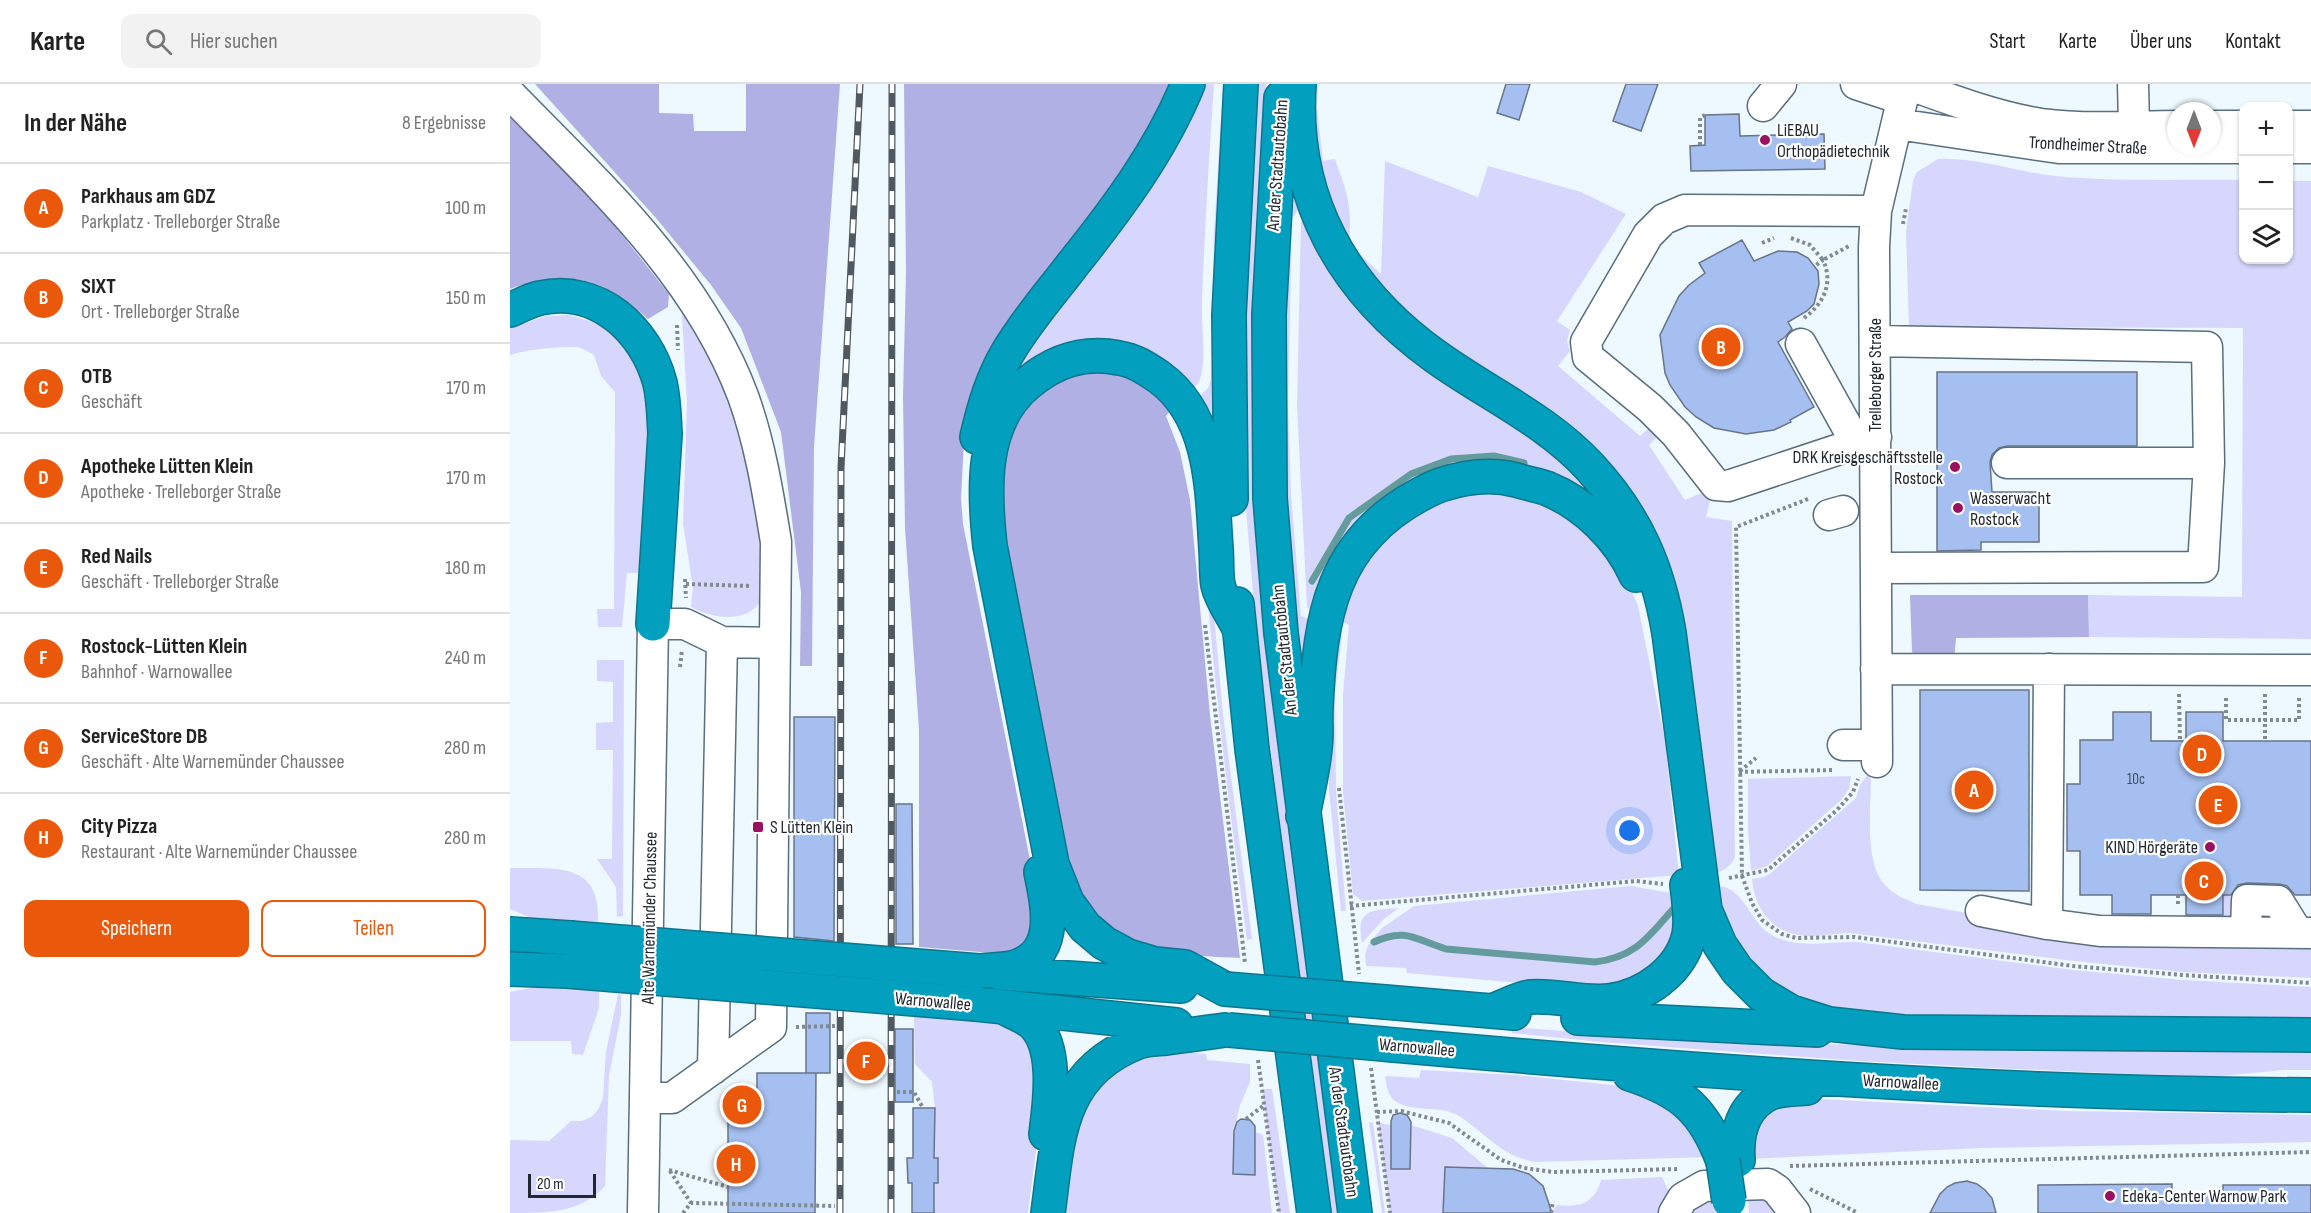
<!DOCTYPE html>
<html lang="de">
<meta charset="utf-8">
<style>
:root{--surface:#fff;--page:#f2f2f2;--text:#222;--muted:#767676;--line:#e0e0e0;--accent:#ea580c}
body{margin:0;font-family:"Sofia Sans Condensed",sans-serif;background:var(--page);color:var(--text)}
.controls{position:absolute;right:18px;top:18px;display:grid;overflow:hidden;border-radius:12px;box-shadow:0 2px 4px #0004}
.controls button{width:54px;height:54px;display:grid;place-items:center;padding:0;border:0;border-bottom:2px solid var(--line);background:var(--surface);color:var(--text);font:30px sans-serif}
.compass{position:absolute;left:1657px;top:18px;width:54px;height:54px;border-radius:50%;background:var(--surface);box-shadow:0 2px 4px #0004;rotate:180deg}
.scale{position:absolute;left:18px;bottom:15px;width:68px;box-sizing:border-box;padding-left:6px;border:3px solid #20292f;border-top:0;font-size:16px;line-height:21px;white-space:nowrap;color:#20292f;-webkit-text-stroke:4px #fff;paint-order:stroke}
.you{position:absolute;left:1120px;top:747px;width:21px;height:21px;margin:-15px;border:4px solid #fff;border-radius:50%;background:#1a73e8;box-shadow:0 0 0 9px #1a73e833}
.badge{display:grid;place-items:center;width:39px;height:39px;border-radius:50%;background:var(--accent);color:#fff;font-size:20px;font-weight:700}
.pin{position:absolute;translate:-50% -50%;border:3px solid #fff;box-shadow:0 2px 6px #0006}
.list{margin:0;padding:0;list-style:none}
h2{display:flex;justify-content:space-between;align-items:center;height:78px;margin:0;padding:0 24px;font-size:26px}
h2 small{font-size:20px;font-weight:400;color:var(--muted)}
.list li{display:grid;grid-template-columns:39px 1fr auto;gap:18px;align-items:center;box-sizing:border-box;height:90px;padding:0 24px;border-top:2px solid var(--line)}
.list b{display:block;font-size:22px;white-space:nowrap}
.list p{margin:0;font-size:20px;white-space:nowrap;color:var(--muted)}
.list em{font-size:20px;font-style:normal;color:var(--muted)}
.actions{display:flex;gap:12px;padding:18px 24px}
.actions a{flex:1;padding:14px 0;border:2px solid var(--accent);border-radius:12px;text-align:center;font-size:21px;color:var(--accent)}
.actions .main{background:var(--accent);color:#fff}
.icon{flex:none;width:33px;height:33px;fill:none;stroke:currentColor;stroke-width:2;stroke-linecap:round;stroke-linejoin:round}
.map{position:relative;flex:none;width:1801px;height:1129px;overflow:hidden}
header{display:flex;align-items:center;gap:36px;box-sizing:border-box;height:84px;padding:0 30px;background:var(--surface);border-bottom:2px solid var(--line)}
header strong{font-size:28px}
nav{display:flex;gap:33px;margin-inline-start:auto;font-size:21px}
.search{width:420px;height:54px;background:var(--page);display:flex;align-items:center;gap:15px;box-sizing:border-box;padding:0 21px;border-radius:12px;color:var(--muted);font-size:22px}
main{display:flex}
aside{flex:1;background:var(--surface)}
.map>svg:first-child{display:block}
.green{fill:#d7d7fd}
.forest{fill:#b1b0e5}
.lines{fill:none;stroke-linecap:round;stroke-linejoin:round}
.stream{stroke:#649c9d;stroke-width:7}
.building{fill:#a5bff0;stroke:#687489;stroke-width:1.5}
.minor-casing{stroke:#596e7e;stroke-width:33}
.highway-casing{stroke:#0c768c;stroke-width:36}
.path{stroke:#818a90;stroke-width:4;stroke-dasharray:3 3;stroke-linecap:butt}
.minor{stroke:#fff;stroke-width:30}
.highway{stroke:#02a0be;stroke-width:33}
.rail-casing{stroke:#50595f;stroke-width:7}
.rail{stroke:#fff;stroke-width:4.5;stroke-dasharray:14;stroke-linecap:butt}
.highway-bridge-casing{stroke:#0c768c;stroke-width:36;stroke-linecap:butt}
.highway-bridge{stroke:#02a0be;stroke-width:33}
.poi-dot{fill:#9b1061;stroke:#fff;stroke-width:2}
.labels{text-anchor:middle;stroke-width:4.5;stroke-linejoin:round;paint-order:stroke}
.number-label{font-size:15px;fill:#414e5f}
.poi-label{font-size:18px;fill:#20292f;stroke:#fff;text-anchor:start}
.street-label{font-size:18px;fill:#20292f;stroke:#fff}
</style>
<header>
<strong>Karte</strong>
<div class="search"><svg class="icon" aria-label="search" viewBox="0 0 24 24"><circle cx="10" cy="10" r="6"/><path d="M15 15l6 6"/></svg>Hier suchen</div>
<nav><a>Start</a><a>Karte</a><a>Über uns</a><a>Kontakt</a></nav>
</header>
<main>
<aside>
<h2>In der Nähe<small>8 Ergebnisse</small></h2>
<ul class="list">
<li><span class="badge">A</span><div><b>Parkhaus am GDZ</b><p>Parkplatz · Trelleborger Straße</p></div><em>100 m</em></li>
<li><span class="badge">B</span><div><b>SIXT</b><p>Ort · Trelleborger Straße</p></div><em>150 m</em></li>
<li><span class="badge">C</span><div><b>OTB</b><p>Geschäft</p></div><em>170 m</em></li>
<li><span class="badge">D</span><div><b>Apotheke Lütten Klein</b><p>Apotheke · Trelleborger Straße</p></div><em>170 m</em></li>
<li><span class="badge">E</span><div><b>Red Nails</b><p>Geschäft · Trelleborger Straße</p></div><em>180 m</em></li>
<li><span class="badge">F</span><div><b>Rostock-Lütten Klein</b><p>Bahnhof · Warnowallee</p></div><em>240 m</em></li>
<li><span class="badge">G</span><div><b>ServiceStore DB</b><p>Geschäft · Alte Warnemünder Chaussee</p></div><em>280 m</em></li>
<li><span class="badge">H</span><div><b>City Pizza</b><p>Restaurant · Alte Warnemünder Chaussee</p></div><em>280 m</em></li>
</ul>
<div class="actions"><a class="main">Speichern</a><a>Teilen</a></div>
</aside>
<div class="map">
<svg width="1801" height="1129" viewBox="0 0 1801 1129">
<rect width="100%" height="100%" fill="#eef8ff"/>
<path class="green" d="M687,0h17c-5,71 -9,143 -12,215 -1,20 4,60 -1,77 -1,6 -6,11 -9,16l-124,-48 -27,10 -21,14h-4z
M713,0h5l-12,366 -19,-51 11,-11 3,-9 3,-146z
M745,0h11l-13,231 10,299 10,96 66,503h-9l-64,-499 -11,-97 -10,-120v-182z
M798,0h10l-1,24 6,53 12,-2c13,36 17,46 14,85l32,30 4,-113 93,36 10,-31 93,26 45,22 -69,107 13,9 -3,11 3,10 -12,15 82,70 12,-11 8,9 -11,11 36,55 16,-7 9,8 -4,16 26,4 3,336c-4,10 -12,14 -22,17l-55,-329 -218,-201 -80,-77 -38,-68z
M1428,75c39,-2 78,13 117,17 62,6 126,3 188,4l1,80h44l1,-79h22v458l-222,-2 -1,-42 154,2 1,-269 -334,-1 -3,-95 7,-52 4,-8z
M778,90l15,28 -11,17 -4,185 3,91 10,121 13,5 -9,46h-4l-8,-49 -11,-215z
M797,130l10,23 245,219 44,53 -187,-31c-54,21 -97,76 -105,133l-4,-1 -3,-3 -10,-202 4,-184z
M171,215l52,103 26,103 7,89c-4,6 -9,13 -15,17 -17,11 -44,5 -60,-4l2,-19 -10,-64 4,-121z
M58,231c16,4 33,8 46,20 56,51 33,170 24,238h-11l-5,54h-24l-1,-18h17l1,-217 -14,-16 -7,-21c-4,-2 -9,-5 -13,-7 -10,-3 -63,2 -71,8v-28l36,-12z
M676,341l21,113 16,176 29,225 -5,1c-10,-75 -20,-151 -28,-226 -11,-96 -16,-193 -33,-289z
M964,406l42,2 67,31 44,57 11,26 27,134 14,135 -317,26 -9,-7 -10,-102v-98l6,-69 -13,-6 23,-57 74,-64z
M824,544l8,7 -7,58 1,99 10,119h-5l-12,-121 -1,-98z
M87,576h27l-1,256 -6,1 -1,-30 -19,-28h15l1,-109h-17v-27l17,-1v-40l-16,-1z
M1358,690l3,5c0,28 -7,84 14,106 9,10 20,14 32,19l132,24 262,20v30l-128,-6 -109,-11 -224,-28c-13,0 -25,3 -37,3 -37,1 -58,-23 -61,-57l12,-2 7,-4 85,-75 4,-13z
M1341,692l-2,13 -7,10 -75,67 -16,5 -3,-42v-50z
M0,784c45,1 91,-7 88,54l-65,-3 -23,-10z
M1121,802l50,9 -11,53 -27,27 -42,15 -194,-17 -1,-5 -40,-2 -1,-12 4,-11 13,-15 32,-22z
M1211,802c23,5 28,31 45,45 25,20 62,10 91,11l216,28 110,10 128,7v35l-399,-2 -93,-10 -58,-33 -38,-55 -8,-33z
M1714,811l22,1 -1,29h-21z
M889,824l-15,11 -22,24c-7,-34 10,-33 37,-35z
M56,902l33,4v18l-16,47 -11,-1 -1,-13h-61v-49l26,-5z
M108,910l3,1v20l-12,61 -4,110c-24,27 -57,27 -95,27v-73l39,1 22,-20h11l9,-4 7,-7 5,-12 3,-46z
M404,932l84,4 16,6 20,19 5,82 -11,86h-94v-30l4,-1v-23l-4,-1 1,-50 -3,-26 -17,-18z
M1002,943c266,23 533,20 799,23v20h-28l-71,7 -199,-8 -154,-8 -258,-19 -89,-9z
M650,965l46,5 1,6 43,4v18l-10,23 -6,26 -1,43 22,1 1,-43 7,3 9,78h-214l13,-90 31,-49z
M911,986l96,5 105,11 54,21 33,50 -174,5c-37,-7 -48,-29 -78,-47 -18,-10 -44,-2 -62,-14 -8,-6 -8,-15 -10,-25l34,2z
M752,1005h10l18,124h-11z
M1288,1014l268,13 245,4v27l-330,6 -234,11 14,-47z
M859,1038l4,1 12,90h-3z
M868,1039l13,2v44l19,-1 1,-43 41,13 37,31 -44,-2 -2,46h-53z
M1152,1093l9,19 -11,17h-109l6,-8c22,3 38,-2 44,-25z
M1242,1109l17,5 9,15h-29l-1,-13h4z
M1202,1116l11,13h-33l8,-9z"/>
<path class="forest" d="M25,0h124v29l34,1 1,17h52v-47h94l-26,363 -2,219h-12l1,-74 -20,-160 -40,-104 -30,-43 -55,-67z
M394,0h272l-212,357 -3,57 2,26 77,386 -14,35 -22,9 -85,-7v-217l-14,-202 -2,-131 3,-125z
M0,32l94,96 65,82 -1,13 -20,12c-35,-31 -62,-48 -111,-37 -9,2 -18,3 -27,7z
M609,284l55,38 -8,10 14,36 10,48 20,215 30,243c-45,-2 -107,-4 -140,-37 -14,-14 -23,-33 -33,-50l-69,-337 1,-86 43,-64 16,-10z
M1400,511h178l1,42 -133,1 -2,23 -35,-1 -7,-8z"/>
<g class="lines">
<path class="stream" d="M802,497l37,-63 62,-44 40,-15 43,-3 30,7
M864,858c32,-15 42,-2 72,7l149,13c41,-5 53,-25 79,-54"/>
</g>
<path class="building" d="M996,0h24l-11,36 -22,-7z
M1116,0h32l-17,47 -28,-10z
M1229,30l1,22 84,-2 1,35 -134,2 -1,-25 15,-1v-30z
M1232,156l12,21 24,-10 19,1 11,6 10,13 1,13 -5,20 -7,7 -19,11 4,7 -7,8 -7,5 36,65 -24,13 1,2 -17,8 -28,4 -32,-6 -18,-11 -11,-10 -15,-22 -5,-12 -5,-38 19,-39 10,-11 16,-12 -6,-10z
M1427,288h200v74h-130l-8,2 -7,7 -2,7 2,30h47v50h-58v8l-44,1z
M1410,606h109v201l-109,-1z
M1603,628h38v29h35v-29h37v29h88v154h-16l-8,-9 -8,-2 -32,-1 -9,2 -7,10h-8v20h-37v-20h-35v19h-39v-19h-32v-44h-13v-67h13v-44h33z
M284,633h41l-1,224 -40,-4z
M386,720h16l1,140h-17z
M296,929h24v60h-24z
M385,945h18v73h-18z
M247,989h59l-1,140h-87v-122h29z
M403,1024h22l-1,50h4v25h-4v30h-22v-30h-4l-1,-25h6z
M890,1029l7,2 4,7 -1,47h-19v-48l2,-6z
M731,1035l9,1 5,6v49l-22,-1 1,-43 3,-9z
M935,1083l68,2 16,5 14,12 9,27h-109z
M1457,1097l10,3 8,6 7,8 4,15h-66l10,-19 7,-7 8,-4z
M1662,1100v11h51v-10h88v28h-273v-28z"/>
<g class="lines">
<g class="minor-casing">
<path id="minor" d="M1346,0l46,15
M1397,0c40,14 81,30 123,38 44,9 101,4 146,4
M1623,0l1,42
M0,10c89,91 187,180 233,302 17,47 25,97 33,146l-5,485 -99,71h-26
M1253,22l18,-22
M1387,40l162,24h185
M1702,42h32
M1778,42h23
M1778,64h23
M1365,257l332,6 2,116
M1291,260l55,99
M1366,353l-148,49 -12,-1 -40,-51 -26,-26 -62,-51 -2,-15 62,-107 16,-16 21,-9 191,1
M1319,431l14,-4
M1366,484l327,-1 6,-104h-202
M1366,585l435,1
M1333,661h34
M1367,678l-3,-515 2,-36 30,-127
M1471,827l66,13 53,7 211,2
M1537,840l2,-255
M1736,848l1,-32 31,1 20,32
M203,985l9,-427
M133,1129l10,-589h32l37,18 53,1
M1164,1129l9,-15 21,-12 64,-2 9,6 18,23"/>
</g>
<g class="highway-casing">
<path id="highway" d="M789,0c-8,114 44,206 136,272 51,37 112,64 155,111 46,50 68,100 79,166l36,277 15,35 17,25 24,24 30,18 38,12 74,8 408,3
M771,14l-12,217 1,183 11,135 74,580
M0,226c10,-4 20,-10 30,-12 58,-13 106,32 120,85 4,17 4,34 5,51l-12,190
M467,353c7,-30 15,-58 31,-85 19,-32 43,-59 65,-88 44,-55 88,-114 115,-180
M721,415l-2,-184 12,-231
M727,520l15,145 62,464
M793,732c4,-23 10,-45 12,-68 2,-13 0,-27 1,-41 4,-91 16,-165 103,-212 27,-16 66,-23 97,-15 10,3 21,5 30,8 39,16 73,49 90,87
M0,850l60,4
M0,885l57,2
M469,887c10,-1 22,-1 33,-3 48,-13 36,-61 29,-96
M489,889l182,13
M715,905l-40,-22 -30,-3 -27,-8 -24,-13 -19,-16 -18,-25 -15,-38 -62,-318c-6,-54 -10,-123 37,-162 27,-23 56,-33 92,-26 15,2 28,11 40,19 54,39 53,113 57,172 1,12 0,25 2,36 3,14 14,29 20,41
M875,918l129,11
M466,920l200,21
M495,924c8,4 18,8 25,13 29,22 20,82 16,113
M983,927c11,-4 26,-13 38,-14 26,-2 52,7 78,4 35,-4 72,-30 80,-66 3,-16 0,-34 -2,-50
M1068,934l239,12
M884,961c305,27 611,49 917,50
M1120,990c52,17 74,36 93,87
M1228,1076c-2,-27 4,-54 32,-67 10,-4 25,-4 37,-5
M538,1129c10,-73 9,-140 90,-171 9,-3 19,-3 28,-4 19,-3 39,-5 59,-8"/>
</g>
<path class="path" d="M1190,61v-27l5,-3
M1393,140l3,-16
M1281,154l19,7 13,15 26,-14
M1252,159l12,-5
M1294,234c19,-14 30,-34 19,-58l-8,6
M167,241l1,25
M1393,377h34
M1298,415l-72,28 6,349 10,27 10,17 20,14 14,4 59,-1 218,29 109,9 129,8
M175,495l1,19
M176,500l65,2
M695,541l40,338
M170,583l2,-17
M1669,610l1,47
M1755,610v47
M1716,614v22h73v-22
M1230,687l16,-13
M1229,688l95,-2
M829,704l20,186
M1219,794l39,-8 69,-60 16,-18 5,-13
M1668,811v11
M840,822l286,-25 27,3
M286,943l39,-1
M748,976l21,153
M861,984l19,145
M387,1008h17l9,16
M867,1028l24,-1 48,12 52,37 23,8 29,4 127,-3
M736,1035l17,-13
M1280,1082l521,-14
M159,1086l59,17
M160,1087l21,32
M1300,1105l48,24
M173,1129l8,-10 144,3
M1041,1129l2,-12"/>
<use href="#minor" class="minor"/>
<use href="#highway" class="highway"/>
<g class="rail-casing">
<path id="rail" d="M330,1129l1,-745 19,-384
M381,1129l1,-1129"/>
</g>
<use href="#rail" class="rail"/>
<g class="highway-bridge-casing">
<path id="highway-bridge" d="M60,854l409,33
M57,887l409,33
M715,905l160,13
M719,946l165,15
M1213,1077l6,40"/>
</g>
<use href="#highway-bridge" class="highway-bridge"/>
</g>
<g class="poi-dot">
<circle cx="1255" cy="56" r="6"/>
<circle cx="1445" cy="383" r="6"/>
<circle cx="1448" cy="424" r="6"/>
<rect x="242" y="737" width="12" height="12" rx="3"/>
<circle cx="1700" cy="763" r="6"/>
<circle cx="1600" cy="1112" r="6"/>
</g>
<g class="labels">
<g class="number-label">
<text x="1626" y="700">10c</text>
</g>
<g class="poi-label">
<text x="1267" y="52">LiEBAU<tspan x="1267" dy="21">Orthopädietechnik</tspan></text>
<text x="1433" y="379" text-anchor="end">DRK Kreisgeschäftsstelle<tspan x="1433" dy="21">Rostock</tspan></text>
<text x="1460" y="420">Wasserwacht<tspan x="1460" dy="21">Rostock</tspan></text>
<text x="260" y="749">S Lütten Klein</text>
<text x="1688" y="769" text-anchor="end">KIND Hörgeräte</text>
<text x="1612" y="1118">Edeka-Center Warnow Park</text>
</g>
<g class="street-label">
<text transform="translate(1578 61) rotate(3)" y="6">Trondheimer Straße</text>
<text transform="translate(767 81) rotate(-86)" y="6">An der Stadtautobahn</text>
<text transform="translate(1365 291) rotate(-90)" y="6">Trelleborger Straße</text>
<text transform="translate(774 566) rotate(-96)" y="6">An der Stadtautobahn</text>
<text transform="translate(139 834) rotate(-89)" y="6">Alte Warnemünder Chaussee</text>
<text transform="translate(423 917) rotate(5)" y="6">Warnowallee</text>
<text transform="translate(907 963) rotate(5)" y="6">Warnowallee</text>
<text transform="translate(1391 998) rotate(3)" y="6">Warnowallee</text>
<text transform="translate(834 1048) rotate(82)" y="6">An der Stadtautobahn</text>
</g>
</g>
</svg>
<div class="controls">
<button>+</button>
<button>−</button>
<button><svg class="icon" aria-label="layers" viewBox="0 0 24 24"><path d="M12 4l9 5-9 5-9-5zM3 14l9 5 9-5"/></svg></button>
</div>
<svg class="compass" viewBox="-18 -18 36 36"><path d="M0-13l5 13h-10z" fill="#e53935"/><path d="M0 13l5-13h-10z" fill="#767676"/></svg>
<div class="scale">20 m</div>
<div class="you"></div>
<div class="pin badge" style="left:1464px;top:706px">A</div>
<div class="pin badge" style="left:1211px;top:263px">B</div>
<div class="pin badge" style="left:1694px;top:797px">C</div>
<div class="pin badge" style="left:1692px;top:670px">D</div>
<div class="pin badge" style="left:1708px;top:721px">E</div>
<div class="pin badge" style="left:356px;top:977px">F</div>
<div class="pin badge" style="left:232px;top:1021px">G</div>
<div class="pin badge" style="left:226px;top:1080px">H</div>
</div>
</main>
